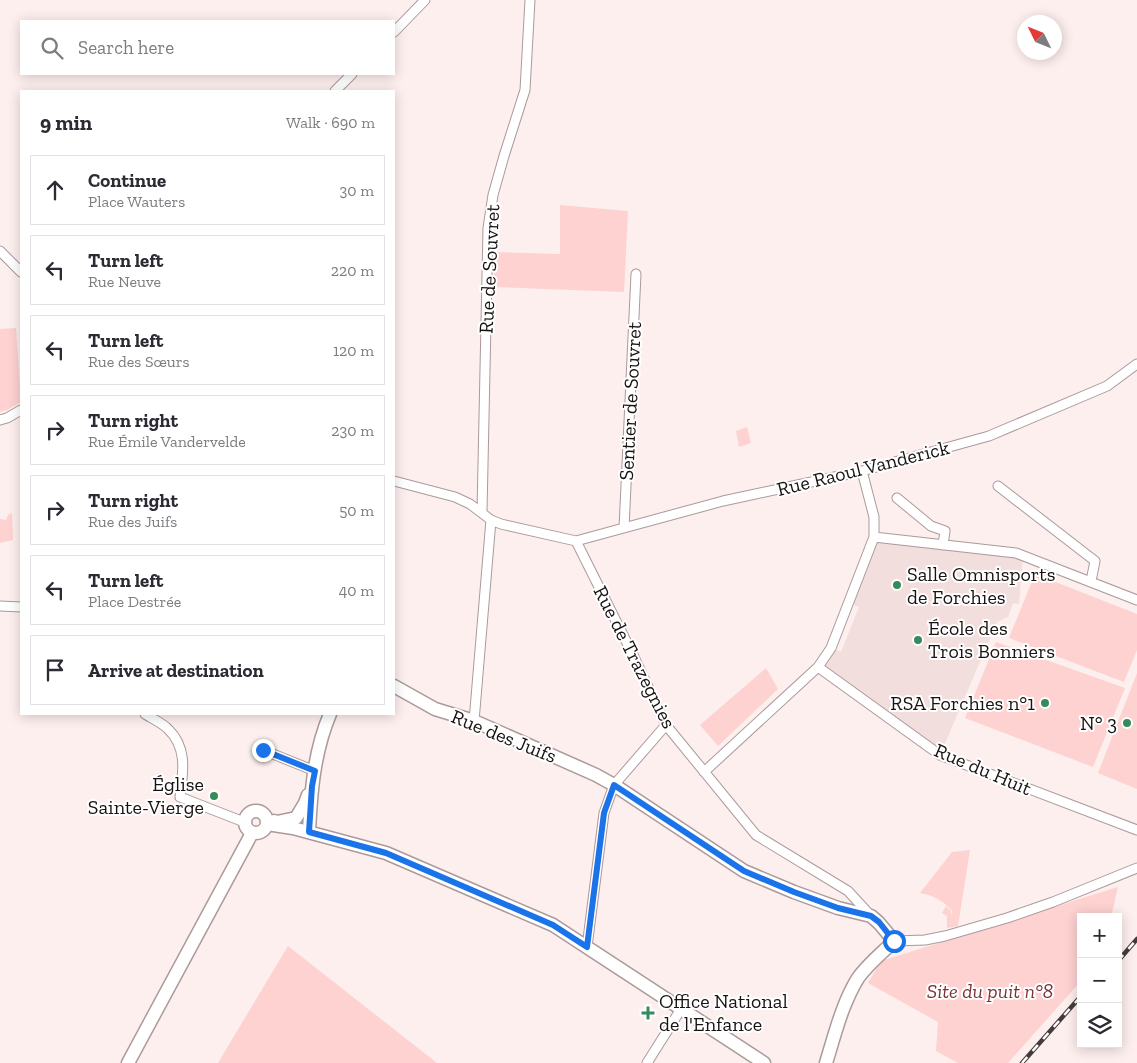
<!DOCTYPE html>
<meta charset="utf-8">
<style>
:root{--surface:#fff;--page:#f7f7f7;--text:#2b2b33;--muted:#7c7c81;--line:#e1e1e2}
body{margin:0;font-family:"Zilla Slab",serif;background:var(--page);color:var(--text)}
.controls{position:absolute;right:15px;bottom:15px;display:grid;overflow:hidden;border-radius:0px;box-shadow:0 2px 12px #0003}
.controls button{width:45px;height:45px;display:grid;place-items:center;padding:0;border:0;border-bottom:1px solid var(--line);background:var(--surface);color:var(--text);font:25px sans-serif}
.compass{position:absolute;left:1017px;top:15px;width:45px;height:45px;border-radius:50%;background:var(--surface);box-shadow:0 2px 12px #0003;rotate:313deg}
.stop{position:absolute;width:15px;height:15px;margin:-11px;border:4px solid #1a73e8;border-radius:50%;background:#fff}
.stop.end{background:#1a73e8;border-color:#fff;box-shadow:0 1px 5px #0008}
.list{margin:0;padding:0;list-style:none}
h2{display:flex;justify-content:space-between;align-items:center;height:65px;margin:0;padding:0 20px;font-size:21px}
h2 small{font-size:16px;font-weight:400;color:var(--muted)}
.list li{display:grid;grid-template-columns:32px 1fr auto;gap:15px;align-items:center;box-sizing:border-box;height:70px;margin:0 10px 10px;padding:0 10px;border:1px solid var(--line);border-radius:0px}
.list b{display:block;font-size:19px;white-space:nowrap}
.list p{margin:0;font-size:16px;white-space:nowrap;color:var(--muted)}
.list em{font-size:16px;font-style:normal;color:var(--muted)}
.icon{flex:none;width:28px;height:28px;fill:none;stroke:currentColor;stroke-width:2;stroke-linecap:round;stroke-linejoin:round}
.map{position:relative;flex:none;width:1137px;height:1063px;overflow:hidden}
.search{position:absolute;background:var(--surface);box-shadow:0 2px 12px #0003;left:20px;top:20px;width:375px;height:55px;display:flex;align-items:center;gap:12px;box-sizing:border-box;padding:0 18px;border-radius:0px;color:var(--muted);font-size:19px}
.panel{position:absolute;background:var(--surface);box-shadow:0 2px 12px #0003;left:20px;top:90px;width:375px;height:625px;border-radius:0px}
.map>svg:first-child{display:block}
.built{fill:#f2dedd}
.green{fill:#fdd2d1}
.lines{fill:none;stroke-linecap:round;stroke-linejoin:round}
.street-casing{stroke:#ab9a9a;stroke-width:11}
.secondary-casing{stroke:#ab9a9a;stroke-width:15}
.street{stroke:#fff;stroke-width:9}
.secondary{stroke:#fff;stroke-width:12}
.rail-casing{stroke:#443c3c;stroke-width:4.5}
.rail{stroke:#fff;stroke-width:2.5;stroke-dasharray:8;stroke-linecap:butt}
.route{stroke:#1a73e8;stroke-width:6}
.poi-dot{fill:#378a5c;stroke:#fff;stroke-width:2}
.labels{text-anchor:middle;stroke-width:4;stroke-linejoin:round;paint-order:stroke}
.street-label{font-size:20px;fill:#181212;stroke:#fff}
.poi-label{font-size:20px;fill:#181212;stroke:#fff;text-anchor:start}
.park-label{font-size:20px;font-style:italic;fill:#7a3437;stroke:#fff}
</style>
<div class="map">
<svg width="1137" height="1063" viewBox="0 0 1137 1063">
<rect width="100%" height="100%" fill="#fdefee"/>
<path class="built" d="M874,537l149,18 -4,49 -6,-1 -5,14 -11,5 -57,133 -122,-88 13,-19 10,4 18,-45 -10,-4z"/>
<path class="green" d="M560,205l68,6 -4,81 -130,-5v-35l66,2z
M16,328l5,74 -14,8 -7,2v-83z
M747,427l4,16 -12,4 -3,-16z
M12,513l1,27 -13,3v-24l6,1 2,-5z
M1035,574l102,40v36l-13,32 -115,-44z
M996,642l129,46 -32,79 -128,-49z
M766,668l12,21 -60,57 -18,-21z
M1137,673v116l-39,-16z
M970,850l-12,76 -11,2v-12l-5,-3 4,-7 5,5v5l1,-5c-8,-10 -19,-16 -32,-18l32,-41z
M1118,887l-7,30h-30v64l-73,82h-50l-22,-12 2,-29 -70,-39 13,-22z
M288,946l149,117h-219z"/>
<g class="lines">
<g class="street-casing">
<path id="street" d="M394,32l31,-32
M335,91l17,-17
M0,251l21,21
M0,420l7,-2 14,-8
M394,481l61,16 15,7 21,16 10,4 75,17 147,-40 139,-30 127,-35 118,-50 30,-22
M998,486l97,75 -4,20
M897,498l34,28 14,5 -2,14
M482,512l6,-284 5,-33 11,-39 21,-66 5,-90
M624,528l12,-254
M874,537l142,16 121,47
M576,541l59,118 31,66 90,110 92,56 23,25
M0,606l21,1
M818,667l122,88 197,75
M145,714c8,5 17,9 23,15 20,19 15,44 12,68l64,25
M474,721l17,-201
M263,750l52,21
M704,772l114,-105 13,-19 43,-111v-20l-12,-46
M894,941l31,-1 20,-4 62,-18 46,-16 84,-34
M587,947l17,-134 10,-28 52,-60
M647,1063l34,-54"/>
</g>
<g class="secondary-casing">
<path id="secondary" d="M394,686l41,23 39,12 122,54 18,10 130,86 50,21 44,16 33,8 8,7 15,18c-12,12 -26,23 -36,37 -16,26 -23,56 -32,85
M245 822a11 11 0 1 1 22 0a11 11 0 1 1-22 0Z
M274,821l3,1 19,-4 9,-15 3,-8
M267,824l26,4 93,25 167,72 211,138
M309,832c2,-41 5,-80 21,-118
M128,1063l124,-230"/>
</g>
<use href="#street" class="street"/>
<use href="#secondary" class="secondary"/>
<g class="rail-casing">
<path id="rail" d="M1118,961l19,-22
M1022,1063l59,-67"/>
</g>
<use href="#rail" class="rail"/>
</g>
<g class="lines">
<path class="route" d="M263,750l52,21 -3,15 -3,46 77,21 167,72 34,22 17,-134 10,-28 130,86 50,21 44,16 33,8 8,6 15,19"/>
</g>
<g class="poi-dot">
<circle cx="897" cy="585" r="5"/>
<circle cx="918" cy="640" r="5"/>
<circle cx="1045" cy="703" r="5"/>
<circle cx="1127" cy="723" r="5"/>
<circle cx="214" cy="796" r="5"/>
<path d="M645.5 1005.5h5v5h5v5h-5v5h-5v-5h-5v-5h5z"/>
</g>
<g class="labels">
<g class="street-label">
<text transform="translate(489 269) rotate(-87)" y="7">Rue de Souvret</text>
<text transform="translate(630 401) rotate(-87)" y="7">Sentier de Souvret</text>
<text transform="translate(863 468) rotate(-14)" y="7">Rue Raoul Vanderick</text>
<text transform="translate(635 657) rotate(63)" y="7">Rue de Trazegnies</text>
<text transform="translate(504 736) rotate(22)" y="7">Rue des Juifs</text>
<text transform="translate(983 769) rotate(23)" y="7">Rue du Huit</text>
</g>
<g class="poi-label">
<text x="907" y="581">Salle Omnisports<tspan x="907" dy="23">de Forchies</tspan></text>
<text x="928" y="635">École des<tspan x="928" dy="23">Trois Bonniers</tspan></text>
<text x="1035" y="710" text-anchor="end">RSA Forchies n°1</text>
<text x="1117" y="730" text-anchor="end">N° 3</text>
<text x="204" y="791" text-anchor="end">Église<tspan x="204" dy="23">Sainte-Vierge</tspan></text>
<text x="659" y="1008">Office National<tspan x="659" dy="23">de l'Enfance</tspan></text>
</g>
<g class="park-label">
<text x="990" y="998">Site du puit n°8</text>
</g>
</g>
</svg>
<div class="controls">
<button>+</button>
<button>−</button>
<button><svg class="icon" aria-label="layers" viewBox="0 0 24 24"><path d="M12 4l9 5-9 5-9-5zM3 14l9 5 9-5"/></svg></button>
</div>
<svg class="compass" viewBox="-18 -18 36 36"><path d="M0-13l5 13h-10z" fill="#e53935"/><path d="M0 13l5-13h-10z" fill="#7c7c81"/></svg>
<div class="stop" style="left:894px;top:941px"></div>
<div class="stop end" style="left:263px;top:750px"></div>
<div class="search"><svg class="icon" aria-label="search" viewBox="0 0 24 24"><circle cx="10" cy="10" r="6"/><path d="M15 15l6 6"/></svg>Search here</div>
<section class="panel">
<h2>9 min<small>Walk · 690 m</small></h2>
<ul class="list">
<li><svg class="icon" aria-label="ahead" viewBox="0 0 24 24"><path d="M12 20V5M6 11l6-6 6 6"/></svg><div><b>Continue</b><p>Place Wauters</p></div><em>30 m</em></li>
<li><svg class="icon" aria-label="left" viewBox="0 0 24 24"><path d="M17 20v-9H6M10 6l-5 5 5 5"/></svg><div><b>Turn left</b><p>Rue Neuve</p></div><em>220 m</em></li>
<li><svg class="icon" aria-label="left" viewBox="0 0 24 24"><path d="M17 20v-9H6M10 6l-5 5 5 5"/></svg><div><b>Turn left</b><p>Rue des Sœurs</p></div><em>120 m</em></li>
<li><svg class="icon" aria-label="right" viewBox="0 0 24 24"><path d="M7 20v-9h11M14 6l5 5-5 5"/></svg><div><b>Turn right</b><p>Rue Émile Vandervelde</p></div><em>230 m</em></li>
<li><svg class="icon" aria-label="right" viewBox="0 0 24 24"><path d="M7 20v-9h11M14 6l5 5-5 5"/></svg><div><b>Turn right</b><p>Rue des Juifs</p></div><em>50 m</em></li>
<li><svg class="icon" aria-label="left" viewBox="0 0 24 24"><path d="M17 20v-9H6M10 6l-5 5 5 5"/></svg><div><b>Turn left</b><p>Place Destrée</p></div><em>40 m</em></li>
<li><svg class="icon" aria-label="arrive" viewBox="0 0 24 24"><path d="M6 21V4h12l-3 4 3 4H6"/></svg><div><b>Arrive at destination</b></div></li>
</ul>
</section>
</div>
